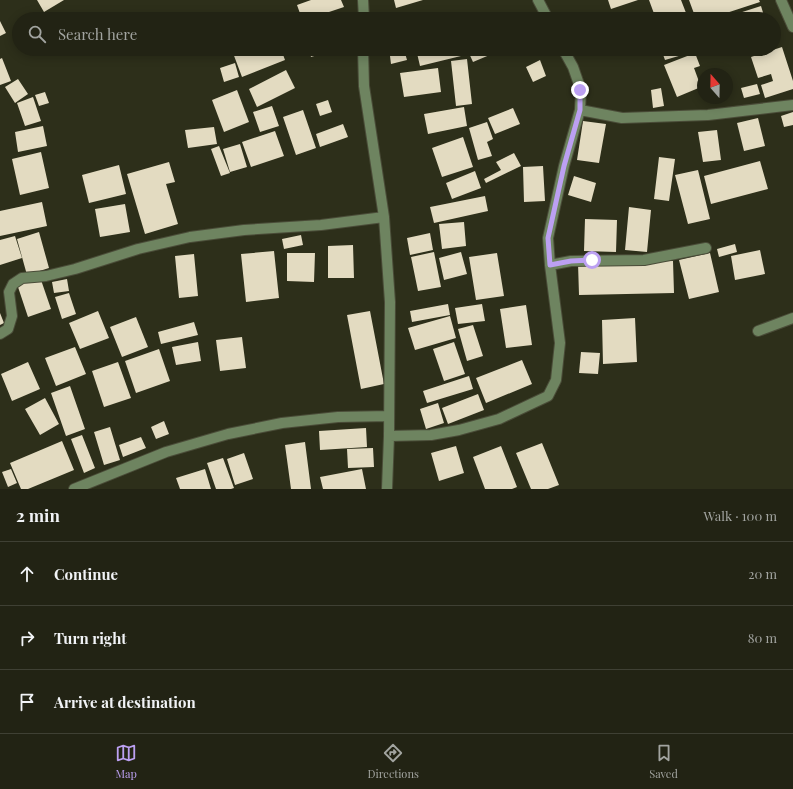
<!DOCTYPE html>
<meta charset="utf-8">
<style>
:root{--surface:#222314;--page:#2e2f22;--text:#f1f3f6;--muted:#a2a4a0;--line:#3f4034;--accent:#bca0f2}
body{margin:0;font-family:"Playfair Display",serif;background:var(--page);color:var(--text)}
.compass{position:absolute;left:697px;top:68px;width:36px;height:36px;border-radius:50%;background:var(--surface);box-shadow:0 2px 10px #0003;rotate:340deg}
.stop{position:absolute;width:12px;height:12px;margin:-9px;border:3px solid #bca0f2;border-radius:50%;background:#fff}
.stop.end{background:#bca0f2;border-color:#fff;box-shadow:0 1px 4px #0008}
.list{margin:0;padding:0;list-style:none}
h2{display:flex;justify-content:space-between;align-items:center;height:52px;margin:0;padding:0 16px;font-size:17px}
h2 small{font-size:13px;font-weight:400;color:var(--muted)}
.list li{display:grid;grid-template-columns:26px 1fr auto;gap:12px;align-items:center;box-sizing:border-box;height:64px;padding:0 16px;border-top:1px solid var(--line)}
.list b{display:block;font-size:15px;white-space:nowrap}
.list em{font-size:13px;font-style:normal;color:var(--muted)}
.icon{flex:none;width:22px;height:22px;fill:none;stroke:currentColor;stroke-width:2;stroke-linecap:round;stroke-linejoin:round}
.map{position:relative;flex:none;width:793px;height:489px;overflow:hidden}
.search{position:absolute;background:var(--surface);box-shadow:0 2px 10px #0003;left:12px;right:12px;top:12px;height:44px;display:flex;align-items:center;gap:10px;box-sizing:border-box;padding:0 14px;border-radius:22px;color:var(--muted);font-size:15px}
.sheet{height:244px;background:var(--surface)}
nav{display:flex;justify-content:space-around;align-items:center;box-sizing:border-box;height:56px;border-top:1px solid var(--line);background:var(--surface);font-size:11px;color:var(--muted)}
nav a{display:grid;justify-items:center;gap:2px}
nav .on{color:var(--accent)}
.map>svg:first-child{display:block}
.building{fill:#e3dbc1}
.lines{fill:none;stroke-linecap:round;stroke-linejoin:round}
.minor-casing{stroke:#4a4c38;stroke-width:12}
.minor{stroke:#6e8460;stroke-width:10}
.route{stroke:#bca0f2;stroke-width:5}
</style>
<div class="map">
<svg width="793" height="489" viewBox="0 0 793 489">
<rect width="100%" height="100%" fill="#2d2f1a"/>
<path class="building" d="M37,0h27l-20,12z
M311,0h30l3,7 -36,12h-6l-5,-14z
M394,0h29l-27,8z
M608,0h30l-27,9z
M649,0h32l7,18 -32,1z
M689,0h70l1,2 -52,17h-12z
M761,6l4,13h-27l-2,-5z
M483,13l3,6h-17z
M467,15l2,4h-12z
M0,21l6,12 -6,3z
M782,47l11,34v8l-28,9 -4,-13 12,-4 -2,-7 -13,4 -7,-21z
M242,49h39l4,11 -43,17 -9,-24z
M309,49h28l-26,8z
M416,49h43l2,7 -41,10z
M467,49h23l2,5 -19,8z
M661,49h27l1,4 -24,7z
M710,49h18l-15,6z
M405,53l2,7 -16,4 -1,-8z
M695,53l5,13 -6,2 7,19 -24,10 -13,-32z
M2,58l9,23 -11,4v-26z
M467,59l5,45 -16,2 -5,-45z
M540,60l6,16 -13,6 -7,-15z
M235,63l4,14 -15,5 -4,-14z
M438,68l3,24 -37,5 -4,-24z
M286,70l9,18 -38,19 -8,-18z
M18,79l10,15 -13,9 -10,-16z
M757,84l3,10 -16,4 -3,-10z
M661,88l3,18 -11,2 -2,-18z
M237,90l12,32 -25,10 -12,-32z
M45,92l4,11 -10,3 -4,-11z
M33,97l8,24 -16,5 -8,-23z
M328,100l4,12 -12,4 -4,-12z
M272,106l7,20 -19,6 -7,-20z
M464,107l3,19 -39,8 -4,-20z
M513,108l7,16 -25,10 -7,-16z
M303,110l13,38 -20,7 -13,-38z
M793,112v13l-9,2 -3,-11z
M758,118l7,28 -21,5 -7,-28z
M583,121l23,3 -7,39 -22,-3z
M487,122l6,17 -6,3 5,14 -14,4 -9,-32z
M343,124l5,13 -28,10 -4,-13z
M43,126l4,20 -29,6 -3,-20z
M214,127l3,17 -29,4 -3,-18z
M717,130l4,30 -18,2 -5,-30z
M275,131l9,25 -33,11 -9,-25z
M463,137l10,30 -31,10 -10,-29z
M240,144l7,23 -17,5 -7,-23z
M219,146l11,27 -9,3 -10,-27z
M41,152l8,36 -29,7 -8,-36z
M514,153l7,13 -35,17 -2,-4 17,-9 -5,-8z
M659,157l16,2 -6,42 -15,-2z
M760,161l8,28 -57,15 -7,-28z
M169,162l6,20 -9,2 12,40 -33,10 -18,-60z
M119,165l7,29 -37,9 -7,-28z
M543,166l2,35 -21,1 -1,-35z
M698,170l12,49 -22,5 -13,-49z
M475,171l6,17 -29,11 -6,-16z
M574,176l22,7 -5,19 -23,-7z
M485,196l3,15 -54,12 -4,-16z
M42,202l5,24 -47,10v-25z
M125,204l5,28 -30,5 -5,-28z
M629,207l22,3 -4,42 -22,-2z
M585,219l32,1 -1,32 -32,-1z
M464,222l2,24 -24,3 -3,-25z
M39,232l10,36 -22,7 -10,-36z
M430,233l3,17 -23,5 -3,-17z
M301,235l2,10 -19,4 -2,-10z
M15,236l7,22 -22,7v-25z
M735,244l2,8 -18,5 -2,-8z
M353,245l1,33h-26v-32z
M760,250l5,24 -30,6 -4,-24z
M274,251l5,47 -33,4 -5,-48z
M434,252l7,35 -23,4 -7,-34z
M461,252l6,22 -23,6 -5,-22z
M287,253h28l-1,29 -27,-1z
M497,253l7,43 -28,4 -7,-43z
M710,253l9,39 -30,7 -10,-39z
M194,254l4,42 -19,2 -4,-42z
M673,261l1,32 -95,2 -1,-32z
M40,277l11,32 -23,8 -11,-33z
M67,279l2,12 -15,2 -2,-11z
M69,293l7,21 -14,5 -7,-22z
M448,304l2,11 -38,7 -2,-11z
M482,304l3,17 -27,3 -3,-16z
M526,305l6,40 -26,3 -6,-39z
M98,311l11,27 -29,11 -11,-26z
M370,311l14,73 -23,5 -14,-74z
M0,313l4,10 -4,2z
M450,316l6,22 -41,12 -7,-22z
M136,317l12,30 -26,10 -12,-30z
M635,318l2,44 -34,2 -1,-44z
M194,322l4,13 -37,9 -3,-12z
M473,325l10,31 -16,5 -9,-32z
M242,337l4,31 -26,3 -4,-31z
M198,342l3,19 -25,4 -4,-18z
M454,342l11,32 -21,7 -11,-32z
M75,347l11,27 -30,12 -11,-28z
M159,349l11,32 -34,12 -11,-32z
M581,352l19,1 -2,21 -19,-1z
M522,360l10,24 -46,19 -10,-25z
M28,362l12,27 -28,12 -11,-27z
M118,362l13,36 -27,9 -12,-36z
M469,376l4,13 -46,14 -4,-12z
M70,386l15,43 -19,7 -15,-43z
M478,394l6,16 -36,14 -6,-16z
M45,398l14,26 -19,11 -15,-26z
M438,403l6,20 -18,6 -6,-20z
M164,421l5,13 -13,5 -5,-12z
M110,427l10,33 -16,5 -10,-33z
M366,428l1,19 -47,3 -1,-19z
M82,435l13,33 -11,5 -13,-34z
M141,437l5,11 -23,9 -4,-12z
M62,441l12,29 -46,19h-7l-11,-26z
M305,442l6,47h-20l-6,-44z
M542,443l17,42 -11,4h-17l-15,-36z
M456,446l8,27 -25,8 -8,-28z
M501,446l16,41 -5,2h-27l-12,-32z
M373,448l1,19 -26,1 -1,-19z
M244,453l9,26 -18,6 -8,-26z
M223,458l11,30 -3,1h-15l-9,-26z
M11,469l6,14 -9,4 -6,-15z
M205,469l6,20h-31l-4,-11z
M362,469l4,20h-43l-3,-12z"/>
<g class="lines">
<g class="minor-casing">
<path id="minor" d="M363,0l1,19
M538,0l10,19
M781,0l12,27
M363,49l1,37 20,131 6,85 -1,134 -2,53
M580,110l42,8 86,-3 85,-10
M550,265l21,-4 73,-1 62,-12
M758,331l35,-13
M0,334l8,-5 4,-13 -3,-24 4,-8 9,-6 24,-2 29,-7 63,-20 52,-12 54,-7 77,-5 63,-8
M389,436l42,-1 28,-5 40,-11 49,-23 8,-16 4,-37 -10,-78 -2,-27 16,-72 16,-56 1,-20 -8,-23 -10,-18
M74,489l92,-37 62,-18 54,-11 56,-6 51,-1"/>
</g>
<use href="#minor" class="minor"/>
</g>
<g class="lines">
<path class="route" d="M580,90v20l-16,56 -16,72 2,27 21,-4 21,-1"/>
</g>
</svg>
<svg class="compass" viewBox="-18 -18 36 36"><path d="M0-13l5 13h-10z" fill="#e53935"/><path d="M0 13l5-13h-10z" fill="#a2a4a0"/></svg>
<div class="stop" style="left:592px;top:260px"></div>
<div class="stop end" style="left:580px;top:90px"></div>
<div class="search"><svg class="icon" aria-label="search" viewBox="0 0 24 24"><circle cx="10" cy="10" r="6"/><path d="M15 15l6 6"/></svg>Search here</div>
</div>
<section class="sheet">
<h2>2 min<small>Walk · 100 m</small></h2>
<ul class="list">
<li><svg class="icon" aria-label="ahead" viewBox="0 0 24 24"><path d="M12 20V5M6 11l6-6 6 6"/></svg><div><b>Continue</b></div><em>20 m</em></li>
<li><svg class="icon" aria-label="right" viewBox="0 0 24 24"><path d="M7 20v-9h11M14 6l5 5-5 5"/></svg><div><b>Turn right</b></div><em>80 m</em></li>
<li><svg class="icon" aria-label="arrive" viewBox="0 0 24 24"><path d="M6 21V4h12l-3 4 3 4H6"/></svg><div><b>Arrive at destination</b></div></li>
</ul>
</section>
<nav>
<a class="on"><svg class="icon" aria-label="map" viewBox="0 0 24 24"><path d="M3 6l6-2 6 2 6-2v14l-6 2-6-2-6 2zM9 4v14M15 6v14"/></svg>Map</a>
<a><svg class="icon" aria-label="directions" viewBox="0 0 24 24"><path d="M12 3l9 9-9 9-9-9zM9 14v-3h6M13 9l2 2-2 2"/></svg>Directions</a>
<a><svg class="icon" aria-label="saved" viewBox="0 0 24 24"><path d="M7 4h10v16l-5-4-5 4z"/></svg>Saved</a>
</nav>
